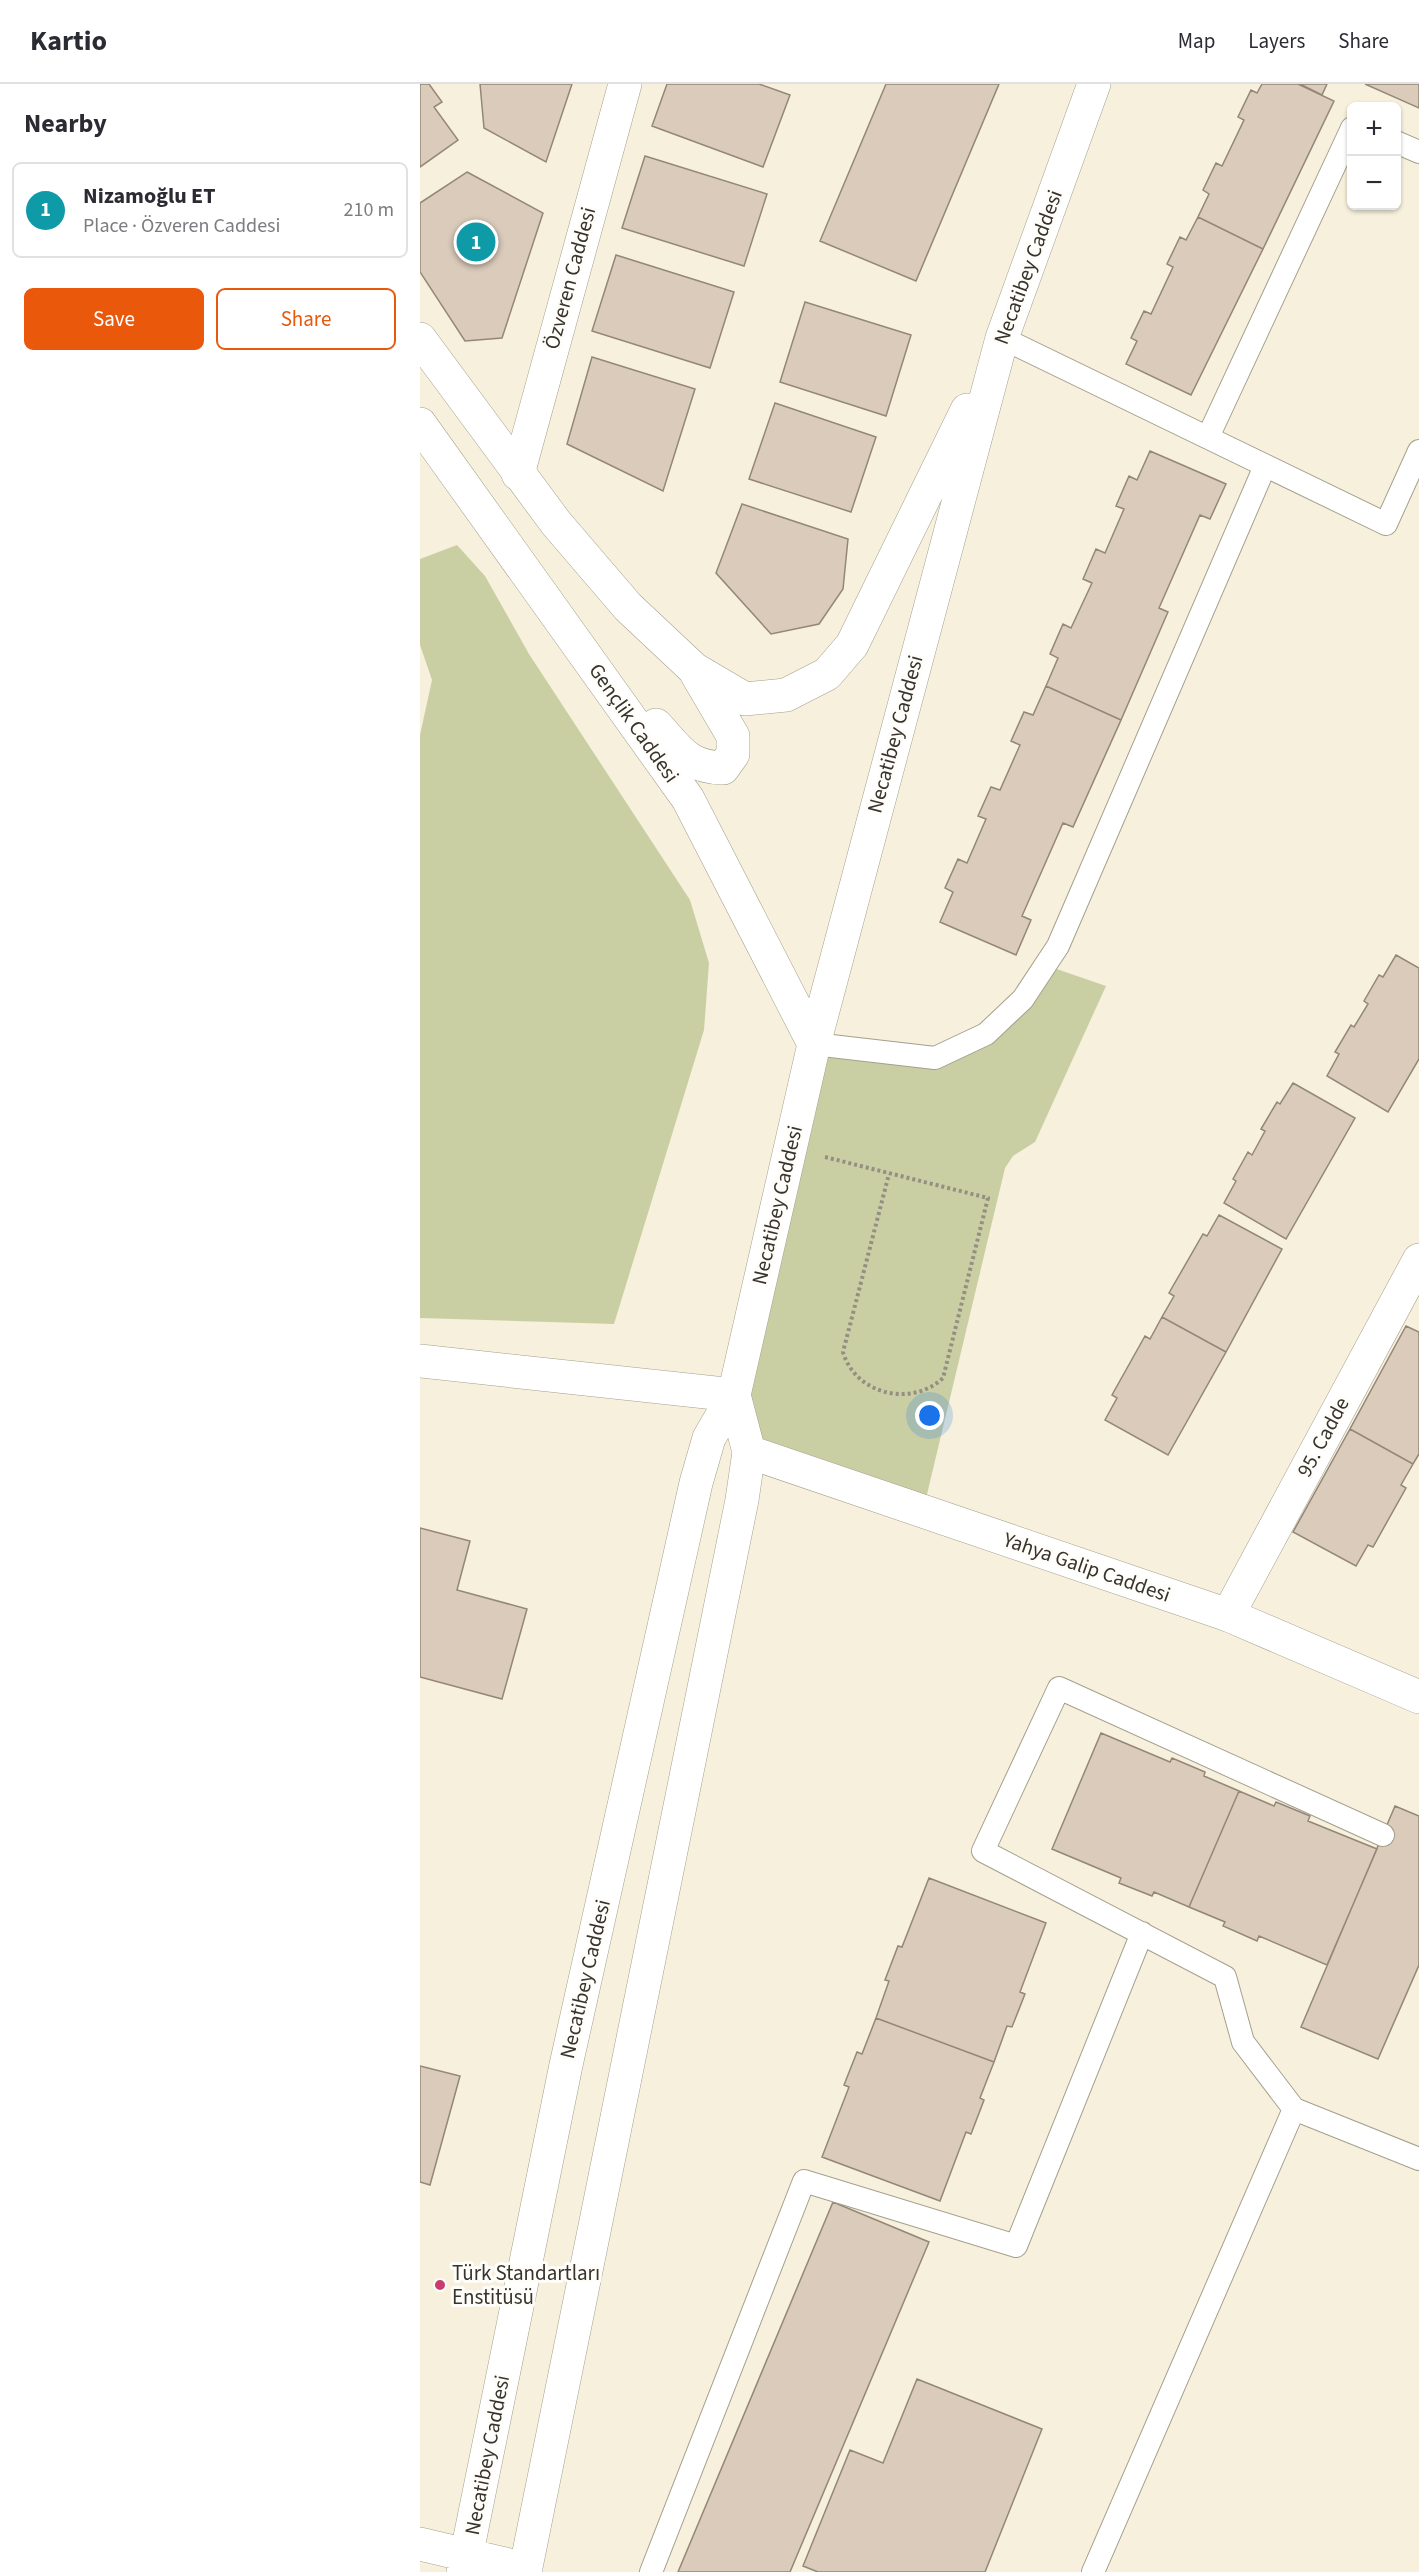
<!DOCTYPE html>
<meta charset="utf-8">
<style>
:root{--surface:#fff;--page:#f7f7f7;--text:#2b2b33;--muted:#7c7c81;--line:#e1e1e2;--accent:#ea580c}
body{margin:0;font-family:"Source Sans 3",sans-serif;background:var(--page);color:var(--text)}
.controls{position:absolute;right:18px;top:18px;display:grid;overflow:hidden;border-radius:9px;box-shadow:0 2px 4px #0004}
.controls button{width:54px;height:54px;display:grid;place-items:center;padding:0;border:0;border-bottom:2px solid var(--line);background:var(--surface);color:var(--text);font:30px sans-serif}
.you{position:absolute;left:510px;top:1332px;width:21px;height:21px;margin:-15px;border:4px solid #fff;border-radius:50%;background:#1a73e8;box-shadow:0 0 0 9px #1a73e833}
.badge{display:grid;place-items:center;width:39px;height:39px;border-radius:50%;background:var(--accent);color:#fff;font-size:20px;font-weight:700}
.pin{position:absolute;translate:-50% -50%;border:3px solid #fff;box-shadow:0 2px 6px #0006}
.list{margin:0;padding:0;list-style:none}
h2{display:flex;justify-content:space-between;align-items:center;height:78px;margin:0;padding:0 24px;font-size:26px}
h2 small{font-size:20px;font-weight:400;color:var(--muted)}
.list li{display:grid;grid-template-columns:39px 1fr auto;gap:18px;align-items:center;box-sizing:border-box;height:96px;margin:0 12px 12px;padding:0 12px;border:2px solid var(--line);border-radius:9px}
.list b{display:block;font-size:22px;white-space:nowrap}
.list p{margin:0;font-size:20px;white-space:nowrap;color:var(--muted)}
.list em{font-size:20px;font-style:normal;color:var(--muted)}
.actions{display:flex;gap:12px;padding:18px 24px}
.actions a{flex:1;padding:14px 0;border:2px solid var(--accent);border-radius:9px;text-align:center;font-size:21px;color:var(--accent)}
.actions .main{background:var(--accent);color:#fff}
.map{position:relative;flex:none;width:999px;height:2488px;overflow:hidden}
header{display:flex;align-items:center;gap:36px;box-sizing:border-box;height:84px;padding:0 30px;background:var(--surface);border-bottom:2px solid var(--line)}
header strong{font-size:28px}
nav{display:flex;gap:33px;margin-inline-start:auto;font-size:21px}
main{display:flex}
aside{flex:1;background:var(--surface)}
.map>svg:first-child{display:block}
.green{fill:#cacfa3}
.building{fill:#dacbbb;stroke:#948777;stroke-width:1.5}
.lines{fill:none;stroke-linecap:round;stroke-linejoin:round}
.lane-casing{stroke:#a5a08d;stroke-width:24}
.street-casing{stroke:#a5a08d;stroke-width:34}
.secondary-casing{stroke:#a5a08d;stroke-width:34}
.path{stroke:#938f82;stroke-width:4;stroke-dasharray:3 3;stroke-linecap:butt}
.lane{stroke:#fff;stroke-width:22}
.street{stroke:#fff;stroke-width:33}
.secondary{stroke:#fff;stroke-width:33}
.poi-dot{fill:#c83c70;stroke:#fefdf9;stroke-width:2}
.labels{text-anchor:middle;stroke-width:6;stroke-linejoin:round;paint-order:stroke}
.street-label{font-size:21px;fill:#36342c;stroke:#fefdf9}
.poi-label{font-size:21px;fill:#36342c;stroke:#fefdf9;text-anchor:start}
</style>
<header>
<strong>Kartio</strong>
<nav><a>Map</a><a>Layers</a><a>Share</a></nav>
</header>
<main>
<aside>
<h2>Nearby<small></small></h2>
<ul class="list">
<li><span class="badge" style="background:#0f9aa8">1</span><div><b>Nizamoğlu ET</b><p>Place · Özveren Caddesi</p></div><em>210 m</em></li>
</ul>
<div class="actions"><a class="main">Save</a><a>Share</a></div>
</aside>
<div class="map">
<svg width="999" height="2488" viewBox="0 0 999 2488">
<rect width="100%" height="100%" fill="#f6f0dc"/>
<path class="green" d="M37,461l28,31 44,78 161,246 19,63 -5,67 -90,294 -194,-6v-583l12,-55 -12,-35v-86z
M625,881l61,21 -71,156 -22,14 -8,12 -82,343 -174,-59 -15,-57 80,-351 121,14 51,-24z"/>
<path class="building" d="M0,0h9l13,18 -8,5 24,33 -38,27z
M60,0h92l-26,78 -62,-34z
M247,0h92l31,11 -27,72 -111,-41z
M466,0h113l-83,197 -96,-40z
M842,0h36l36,17 -71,148 -65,-32 11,-23 -6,-4 13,-27 6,3 22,-46 -6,-3 13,-27 6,3z
M880,0h27l-5,11z
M945,0h54v24z
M225,72l122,38 -23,72 -122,-38z
M47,88l76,41 -41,125 -37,3 -45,-69v-69z
M778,133l65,32 -72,146 -65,-31 11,-23 -6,-3 13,-27 7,3 22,-47 -6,-3 13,-27 6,3z
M196,171l118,37 -24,76 -118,-37z
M385,218l106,33 -25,81 -106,-34z
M172,273l103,32 -32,102 -96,-47z
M355,319l101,34 -25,75 -102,-33z
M730,367l76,33 -16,35 -10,-4 -41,93 9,4 -47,108 -75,-34 12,-28 -8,-4 13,-30 8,4 21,-45 -9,-4 13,-30 9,4 19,-44 -8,-3 13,-30 8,4z
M322,420l106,35 -5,50 -24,35 -48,10 -55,-61z
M626,602l75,34 -48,107 -10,-4 -41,93 9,4 -15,35 -76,-33 13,-30 -8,-4 13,-29 9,4 19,-44 -8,-3 13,-29 9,3 20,-45 -9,-4 13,-29 9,3z
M976,871l23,13v91l-31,53 -61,-36 12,-22 -4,-2 16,-27 3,2 14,-23 -4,-3 15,-26 4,2z
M873,999l62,35 -69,121 -62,-36 12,-22 -3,-2 15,-27 4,3 13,-24 -4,-2 16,-27 3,2z
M799,1131l63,34 -56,103 -64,-35 12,-21 -5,-3 34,-59 4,2z
M742,1233l64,35 -58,103 -63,-35 12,-22 -5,-3 33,-59 5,3z
M986,1242l13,6v122l-6,10 -63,-35z
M930,1345l63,35 -12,21 5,3 -33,59 -5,-2 -12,21 -63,-34z
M0,1444l50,13 -13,49 70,19 -25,90 -82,-22z
M681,1649l69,29 2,-4 33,14 -1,4 35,15 -50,116 -35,-15 -2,4 -33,-13 2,-5 -69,-29z
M819,1707l35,15 2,-4 34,14 -2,5 69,28 -50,116 -68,-29 -2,5 -34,-15 2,-4 -36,-15z
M975,1722l24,10v149l-41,94 -77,-32z
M509,1794l117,45 -26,69 5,2 -13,33 -5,-1 -13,36 -118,-44 13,-37 -4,-1 13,-34 4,1z
M456,1934l118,44 -14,36 4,2 -13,34 -5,-2 -26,69 -118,-44 27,-70 -5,-2 13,-33 5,2z
M0,1982l40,10 -30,109 -10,-3z
M413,2118l96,40 -139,330h-112z
M497,2295l125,50 -57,143h-167l-15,-6 47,-116 33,13z"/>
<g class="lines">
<g class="lane-casing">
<path id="lane" d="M976,58l23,10
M582,254l384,186 33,-73
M788,353l144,-309
M394,960l121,14 51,-24 37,-35 35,-53 207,-480
M874,2025l125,50
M231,2488l153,-391 212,65 126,-313
M673,2488l201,-463 -51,-67 -18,-65 -242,-126 76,-163 324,147"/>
</g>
<g class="street-casing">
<path id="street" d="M98,390l107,-390
M0,1277l314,34
M808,1531l191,-355"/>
</g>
<g class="secondary-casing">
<path id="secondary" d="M0,255l136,184 72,84 66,62 51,30 41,-4 41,-21 25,-29 115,-235
M0,340l268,375 126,245
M236,641c23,25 31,42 67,43l10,-14v-18l-37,-63
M329,1368l479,163 191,82
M0,2460l106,25
M43,2488l103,-507 130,-582 13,-45 25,-43 80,-351 188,-706 92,-254
M105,2488l217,-1072 7,-48 -15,-57"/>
</g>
<path class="path" d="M405,1073l163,41 -45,180c-32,30 -88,16 -100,-26l46,-178"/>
<use href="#lane" class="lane"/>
<use href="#street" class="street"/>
<use href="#secondary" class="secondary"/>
</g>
<circle class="poi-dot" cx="20" cy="2201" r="6"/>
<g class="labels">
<g class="street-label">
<text transform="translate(608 183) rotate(-70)" y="7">Necatibey Caddesi</text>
<text transform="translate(150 194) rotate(-75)" y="7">Özveren Caddesi</text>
<text transform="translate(214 639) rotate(55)" y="7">Gençlik Caddesi</text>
<text transform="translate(475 650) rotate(-75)" y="7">Necatibey Caddesi</text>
<text transform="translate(357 1121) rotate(-77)" y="7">Necatibey Caddesi</text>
<text transform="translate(903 1353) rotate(-62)" y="7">95. Cadde</text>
<text transform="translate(667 1483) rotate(19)" y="7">Yahya Galip Caddesi</text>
<text transform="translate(165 1895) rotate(-77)" y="7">Necatibey Caddesi</text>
<text transform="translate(67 2371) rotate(-79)" y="7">Necatibey Caddesi</text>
</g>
<g class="poi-label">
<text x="32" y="2196">Türk Standartları<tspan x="32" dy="24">Enstitüsü</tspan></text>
</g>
</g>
</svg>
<div class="controls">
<button>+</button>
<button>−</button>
</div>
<div class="you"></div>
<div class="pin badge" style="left:56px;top:158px;background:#0f9aa8">1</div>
</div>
</main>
